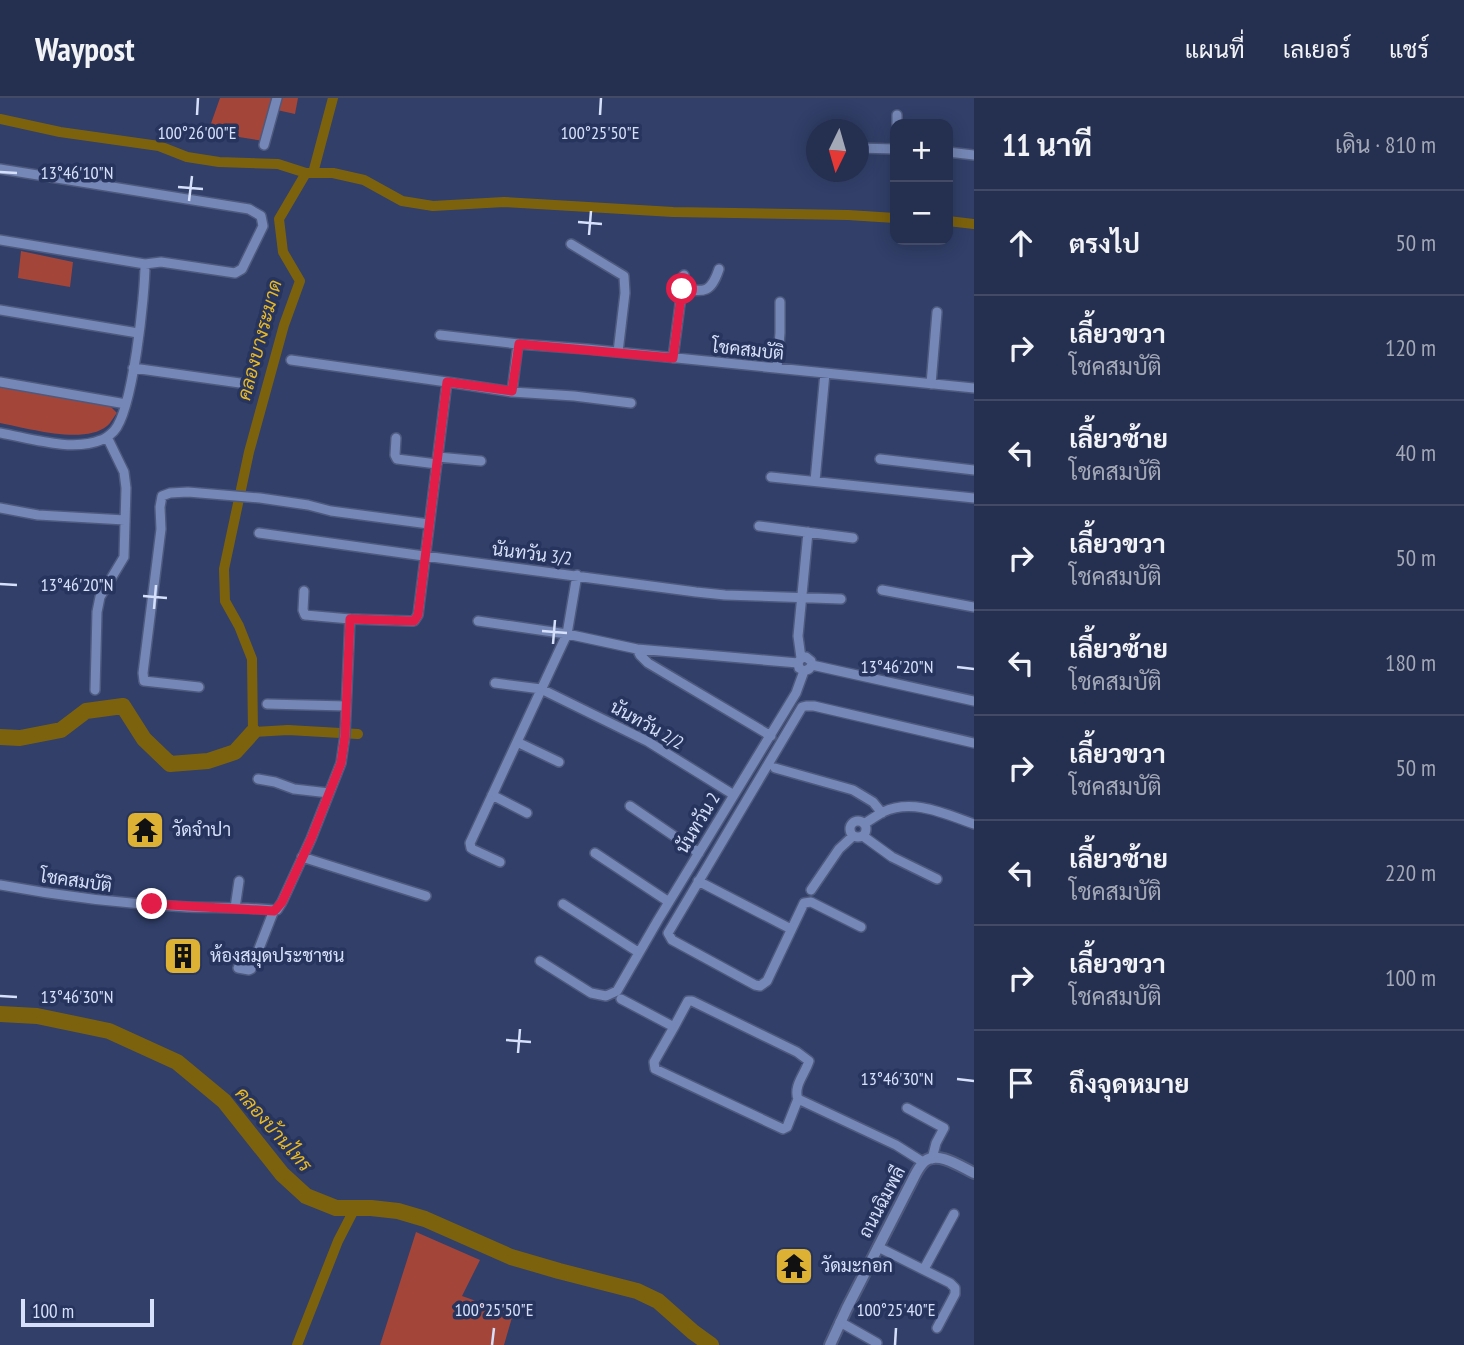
<!DOCTYPE html>
<html lang="th">
<meta charset="utf-8">
<style>
:root{--surface:#252f4f;--page:#2d3756;--text:#f1f3f6;--muted:#a3a9b7;--line:#424a66}
body{margin:0;font-family:"PT Sans Narrow",Sarabun,sans-serif;background:var(--page);color:var(--text)}
.controls{position:absolute;right:21px;top:21px;display:grid;overflow:hidden;border-radius:14px;box-shadow:0 4px 18px #0003}
.controls button{width:63px;height:63px;display:grid;place-items:center;padding:0;border:0;border-bottom:2px solid var(--line);background:var(--surface);color:var(--text);font:35px sans-serif}
.compass{position:absolute;left:806px;top:21px;width:63px;height:63px;border-radius:50%;background:var(--surface);box-shadow:0 4px 18px #0003;rotate:185deg}
.scale{position:absolute;left:21px;bottom:18px;width:133px;box-sizing:border-box;padding-left:7px;border:4px solid #d6e0fa;border-top:0;font-size:19px;line-height:24px;white-space:nowrap;color:#d6e0fa;-webkit-text-stroke:5px #27345d;paint-order:stroke}
.stop{position:absolute;width:21px;height:21px;margin:-16px;border:5px solid #e11d48;border-radius:50%;background:#fff}
.stop.end{background:#e11d48;border-color:#fff;box-shadow:0 2px 7px #0008}
.list{margin:0;padding:0;list-style:none}
h2{display:flex;justify-content:space-between;align-items:center;height:91px;margin:0;padding:0 28px;font-size:30px}
h2 small{font-size:23px;font-weight:400;color:var(--muted)}
.list li{display:grid;grid-template-columns:46px 1fr auto;gap:21px;align-items:center;box-sizing:border-box;height:105px;padding:0 28px;border-top:2px solid var(--line)}
.list b{display:block;font-size:26px;white-space:nowrap}
.list p{margin:0;font-size:23px;white-space:nowrap;color:var(--muted)}
.list em{font-size:23px;font-style:normal;color:var(--muted)}
.icon{flex:none;width:38px;height:38px;fill:none;stroke:currentColor;stroke-width:2;stroke-linecap:round;stroke-linejoin:round}
.map{position:relative;flex:none;width:974px;height:1247px;overflow:hidden}
header{display:flex;align-items:center;gap:42px;box-sizing:border-box;height:98px;padding:0 35px;background:var(--surface);border-bottom:2px solid var(--line)}
header strong{font-size:33px}
nav{display:flex;gap:38px;margin-inline-start:auto;font-size:24px}
main{display:flex}
aside{flex:1;background:var(--surface)}
.map>svg:first-child{display:block}
.green{fill:#a4453a}
.lines{fill:none;stroke-linecap:round;stroke-linejoin:round}
.canal{stroke:#7d620d;stroke-width:10}
.river{stroke:#7d620d;stroke-width:16}
.minor-casing{stroke:#4e597d;stroke-width:12}
.tertiary-casing{stroke:#4e597d;stroke-width:14}
.minor{stroke:#7587b6;stroke-width:9}
.tertiary{stroke:#7587b6;stroke-width:10}
.route{stroke:#e11d48;stroke-width:9}
.ticks{fill:none;stroke:#d6e0fa;stroke-width:2.5}
.labels{text-anchor:middle;stroke-width:7;stroke-linejoin:round;paint-order:stroke}
.street-label{font-size:18px;fill:#d6e0fa;stroke:#27345d}
.poi-label{font-size:18px;fill:#d6e0fa;stroke:#27345d;text-anchor:start}
.water-label{font-size:19px;font-style:italic;fill:#e8b924;stroke:#27345d}
.ticks-label{font-size:18px;text-anchor:middle;fill:#d6e0fa;stroke:#27345d;stroke-width:7;stroke-linejoin:round;paint-order:stroke}
</style>
<header>
<strong>Waypost</strong>
<nav><a>แผนที่</a><a>เลเยอร์</a><a>แชร์</a></nav>
</header>
<main>
<div class="map">
<svg width="974" height="1247" viewBox="0 0 974 1247">
<rect width="100%" height="100%" fill="#313f69"/>
<path class="green" d="M220,0h78l-3,16 -18,-4 -7,32 -62,-10z
M21,153l52,11 -3,25 -52,-9z
M0,288l109,19 8,8c-3,3 -6,10 -10,13 -23,19 -80,2 -107,-3z
M416,1134l64,28 -18,36 51,18 -9,31h-124z"/>
<g class="lines">
<path class="canal" d="M0,21l60,13 99,14 28,11 32,5 59,2 28,9h27l31,7 38,21 31,5 71,-4 169,10 175,3 47,3
M306,75l-27,46 4,33 17,29 -16,44 -35,127 -25,117 1,32 14,25 13,33 1,73 35,-2 70,4
M313,75l20,-75
M948,123l26,3
M297,1247l41,-104 17,-33"/>
<path class="river" d="M0,639l20,1 41,-8 25,-19 37,-5 21,33 26,25 38,-3 27,-9 18,-20
M0,916l37,2 72,15 68,31 47,39 58,73 24,22 30,12h35l27,3 27,8 86,38 48,14 78,20 21,10 35,31 18,13"/>
<g class="minor-casing">
<path id="minor" d="M897,26v-9
M264,47l13,-47
M858,50l37,1
M948,54l26,3
M0,71l249,40 12,7 2,10 -21,43 -7,4 -74,-11 -16,2 -145,-24
M571,146l53,32 1,17 -7,59
M682,191l2,-14
M0,212l138,23
M440,237l78,9 69,5 387,39
M673,260l9,-69c23,3 29,4 37,-20
M291,262l156,22
M133,270l107,15
M777,270l3,-35v-31
M0,284l126,22
M931,286l6,-72
M512,294l62,4 57,7
M0,335c29,5 72,19 101,7 4,-1 10,-6 13,-9 19,-21 31,-136 31,-167
M396,340l-1,17 2,4 40,5
M438,359l43,4
M880,361l94,11
M771,379l203,21
M815,383l10,-108
M0,410l38,7 87,5
M759,428l94,12
M259,435l165,23 272,36 29,3 116,4
M882,492l92,17
M304,493l-1,19 2,5 45,4
M478,523l89,13 70,15 161,14
M637,551l3,6 8,8 123,73
M801,560l-3,-22 10,-104
M812,567l-3,4 -5,2 -5,-3 -1,-5 3,-5 5,-1 5,4 1,4 162,36
M495,585l46,6 106,52 87,54
M199,589l-55,-6 -1,-8 18,-144 -1,-22 2,-11 8,-3 18,-1 72,6 48,7 23,6 98,13
M95,592l2,-78 3,-15 24,-40 2,-69 -2,-16 -17,-35
M267,606l79,2
M517,644l42,20
M775,670l78,22 20,12 9,11
M258,681l17,3 19,7 35,4
M492,697l35,18
M630,708l69,47
M850 731a8 8 0 1 1 16 0a8 8 0 1 1-16 0Z
M864,726c6,-4 12,-8 19,-12 30,-14 62,2 91,12
M863,738l29,21 45,22
M595,755l74,49
M302,759l124,39
M500,764l-26,-12 -3,-2 -1,-5 97,-209 10,-59
M698,783l93,48
M0,787c64,12 123,19 187,22 29,1 58,0 87,3
M811,792l28,-41 14,-13
M563,806l75,48
M235,810l4,-27
M861,829l-50,-25 -7,1 -37,78 -7,5 -5,-1 -83,-45 -4,-7 134,-226 4,-1h8l160,37
M540,863l51,32 15,3 11,-5 41,-71 138,-227 8,-22
M238,870l11,2 2,-1 23,-59h3l5,-8 29,-63 30,-76 4,-28 5,-116 61,2h3l4,-6 29,-233 65,10 6,-48
M621,901l53,28 14,-26h4l105,51 12,9c-4,13 -16,25 -11,38l98,46 27,17
M674,929l-20,35 1,7 128,60 4,-2 11,-28
M907,1010l37,20 -8,15 -4,16
M878,1149l72,36 5,5v6l-18,34
M924,1171l30,-55
M840,1224l37,21"/>
</g>
<g class="tertiary-casing">
<path id="tertiary" d="M830,1247l17,-37 65,-127c3,-6 7,-15 13,-20 14,-10 36,6 49,12"/>
</g>
<use href="#minor" class="minor"/>
<use href="#tertiary" class="tertiary"/>
</g>
<g class="lines">
<path class="route" d="M152,806l122,7 2,-2 6,-7 29,-63 30,-76 4,-27 5,-117 61,2h3l4,-6 29,-233 65,9 7,-47 154,14 9,-69"/>
</g>
<path class="ticks" d="M197,17l1,-17M600,17l1,-17M0,74l17,1M178,89l25,2M189,103l3,-25M578,124l24,2M589,137l2,-24M0,486l17,1M143,498l24,2M154,511l2,-24M542,533l25,2M553,546l2,-24M957,569l17,2M0,898l17,1M506,942l25,2M518,955l2,-24M957,981l17,2M492,1247l2,-17M895,1247l1,-17"/>
<defs>
<g id="temple-square" transform="scale(2.0125)"><rect x="-9" y="-9" width="18" height="18" rx="4" fill="#ddb133" stroke="#27345d"/><path d="M0-6L5-2H3V0L6.5 2.5H4V6H1.5V3h-3V6H-4V2.5H-6.5L-3 0V-2H-5Z" fill="#111"/></g>
<g id="building-square" transform="scale(2.0125)"><rect x="-9" y="-9" width="18" height="18" rx="4" fill="#ddb133" stroke="#27345d"/><path d="M-4-6H4V6H1V3H-1V6H-4ZM-2.5-4.3h1.7v1.8h-1.7ZM.8-4.3h1.7v1.8H.8ZM-2.5-1h1.7V.8h-1.7ZM.8-1h1.7V.8H.8Z" fill="#111"/></g>
</defs>
<g fill-rule="evenodd">
<use href="#temple-square" x="145" y="732"/>
<use href="#building-square" x="183" y="858"/>
<use href="#temple-square" x="794" y="1168"/>
</g>
<g class="labels">
<g class="street-label">
<text transform="translate(748 252) rotate(6)" y="6">โชคสมบัติ</text>
<text transform="translate(532 456) rotate(7)" y="6">นันทวัน 3/2</text>
<text transform="translate(647 627) rotate(29)" y="6">นันทวัน 2/2</text>
<text transform="translate(698 725) rotate(-59)" y="6">นันทวัน 2</text>
<text transform="translate(76 783) rotate(8)" y="6">โชคสมบัติ</text>
<text transform="translate(882 1104) rotate(-62)" y="6">ถนนฉิมพลี</text>
</g>
<g class="poi-label">
<text x="172" y="738">วัดจำปา</text>
<text x="210" y="864">ห้องสมุดประชาชน</text>
<text x="821" y="1174">วัดมะกอก</text>
</g>
<g class="water-label">
<text transform="translate(259 242) rotate(-75)" y="7">คลองบางระมาด</text>
<text transform="translate(274 1031) rotate(49)" y="7">คลองบ้านไทร</text>
</g>
</g>
<g class="ticks-label">
<text x="197" y="41">100°26'00"E</text>
<text x="600" y="41">100°25'50"E</text>
<text x="77" y="81">13°46'10"N</text>
<text x="77" y="493">13°46'20"N</text>
<text x="897" y="575">13°46'20"N</text>
<text x="77" y="905">13°46'30"N</text>
<text x="897" y="987">13°46'30"N</text>
<text x="494" y="1218">100°25'50"E</text>
<text x="896" y="1218">100°25'40"E</text>
</g>
</svg>
<div class="controls">
<button>+</button>
<button>−</button>
</div>
<svg class="compass" viewBox="-18 -18 36 36"><path d="M0-13l5 13h-10z" fill="#e53935"/><path d="M0 13l5-13h-10z" fill="#a3a9b7"/></svg>
<div class="scale">100 m</div>
<div class="stop" style="left:682px;top:191px"></div>
<div class="stop end" style="left:152px;top:806px"></div>
</div>
<aside>
<h2>11 นาที<small>เดิน · 810 m</small></h2>
<ul class="list">
<li><svg class="icon" aria-label="ahead" viewBox="0 0 24 24"><path d="M12 20V5M6 11l6-6 6 6"/></svg><div><b>ตรงไป</b></div><em>50 m</em></li>
<li><svg class="icon" aria-label="right" viewBox="0 0 24 24"><path d="M7 20v-9h11M14 6l5 5-5 5"/></svg><div><b>เลี้ยวขวา</b><p>โชคสมบัติ</p></div><em>120 m</em></li>
<li><svg class="icon" aria-label="left" viewBox="0 0 24 24"><path d="M17 20v-9H6M10 6l-5 5 5 5"/></svg><div><b>เลี้ยวซ้าย</b><p>โชคสมบัติ</p></div><em>40 m</em></li>
<li><svg class="icon" aria-label="right" viewBox="0 0 24 24"><path d="M7 20v-9h11M14 6l5 5-5 5"/></svg><div><b>เลี้ยวขวา</b><p>โชคสมบัติ</p></div><em>50 m</em></li>
<li><svg class="icon" aria-label="left" viewBox="0 0 24 24"><path d="M17 20v-9H6M10 6l-5 5 5 5"/></svg><div><b>เลี้ยวซ้าย</b><p>โชคสมบัติ</p></div><em>180 m</em></li>
<li><svg class="icon" aria-label="right" viewBox="0 0 24 24"><path d="M7 20v-9h11M14 6l5 5-5 5"/></svg><div><b>เลี้ยวขวา</b><p>โชคสมบัติ</p></div><em>50 m</em></li>
<li><svg class="icon" aria-label="left" viewBox="0 0 24 24"><path d="M17 20v-9H6M10 6l-5 5 5 5"/></svg><div><b>เลี้ยวซ้าย</b><p>โชคสมบัติ</p></div><em>220 m</em></li>
<li><svg class="icon" aria-label="right" viewBox="0 0 24 24"><path d="M7 20v-9h11M14 6l5 5-5 5"/></svg><div><b>เลี้ยวขวา</b><p>โชคสมบัติ</p></div><em>100 m</em></li>
<li><svg class="icon" aria-label="arrive" viewBox="0 0 24 24"><path d="M6 21V4h12l-3 4 3 4H6"/></svg><div><b>ถึงจุดหมาย</b></div></li>
</ul>
</aside>
</main>
